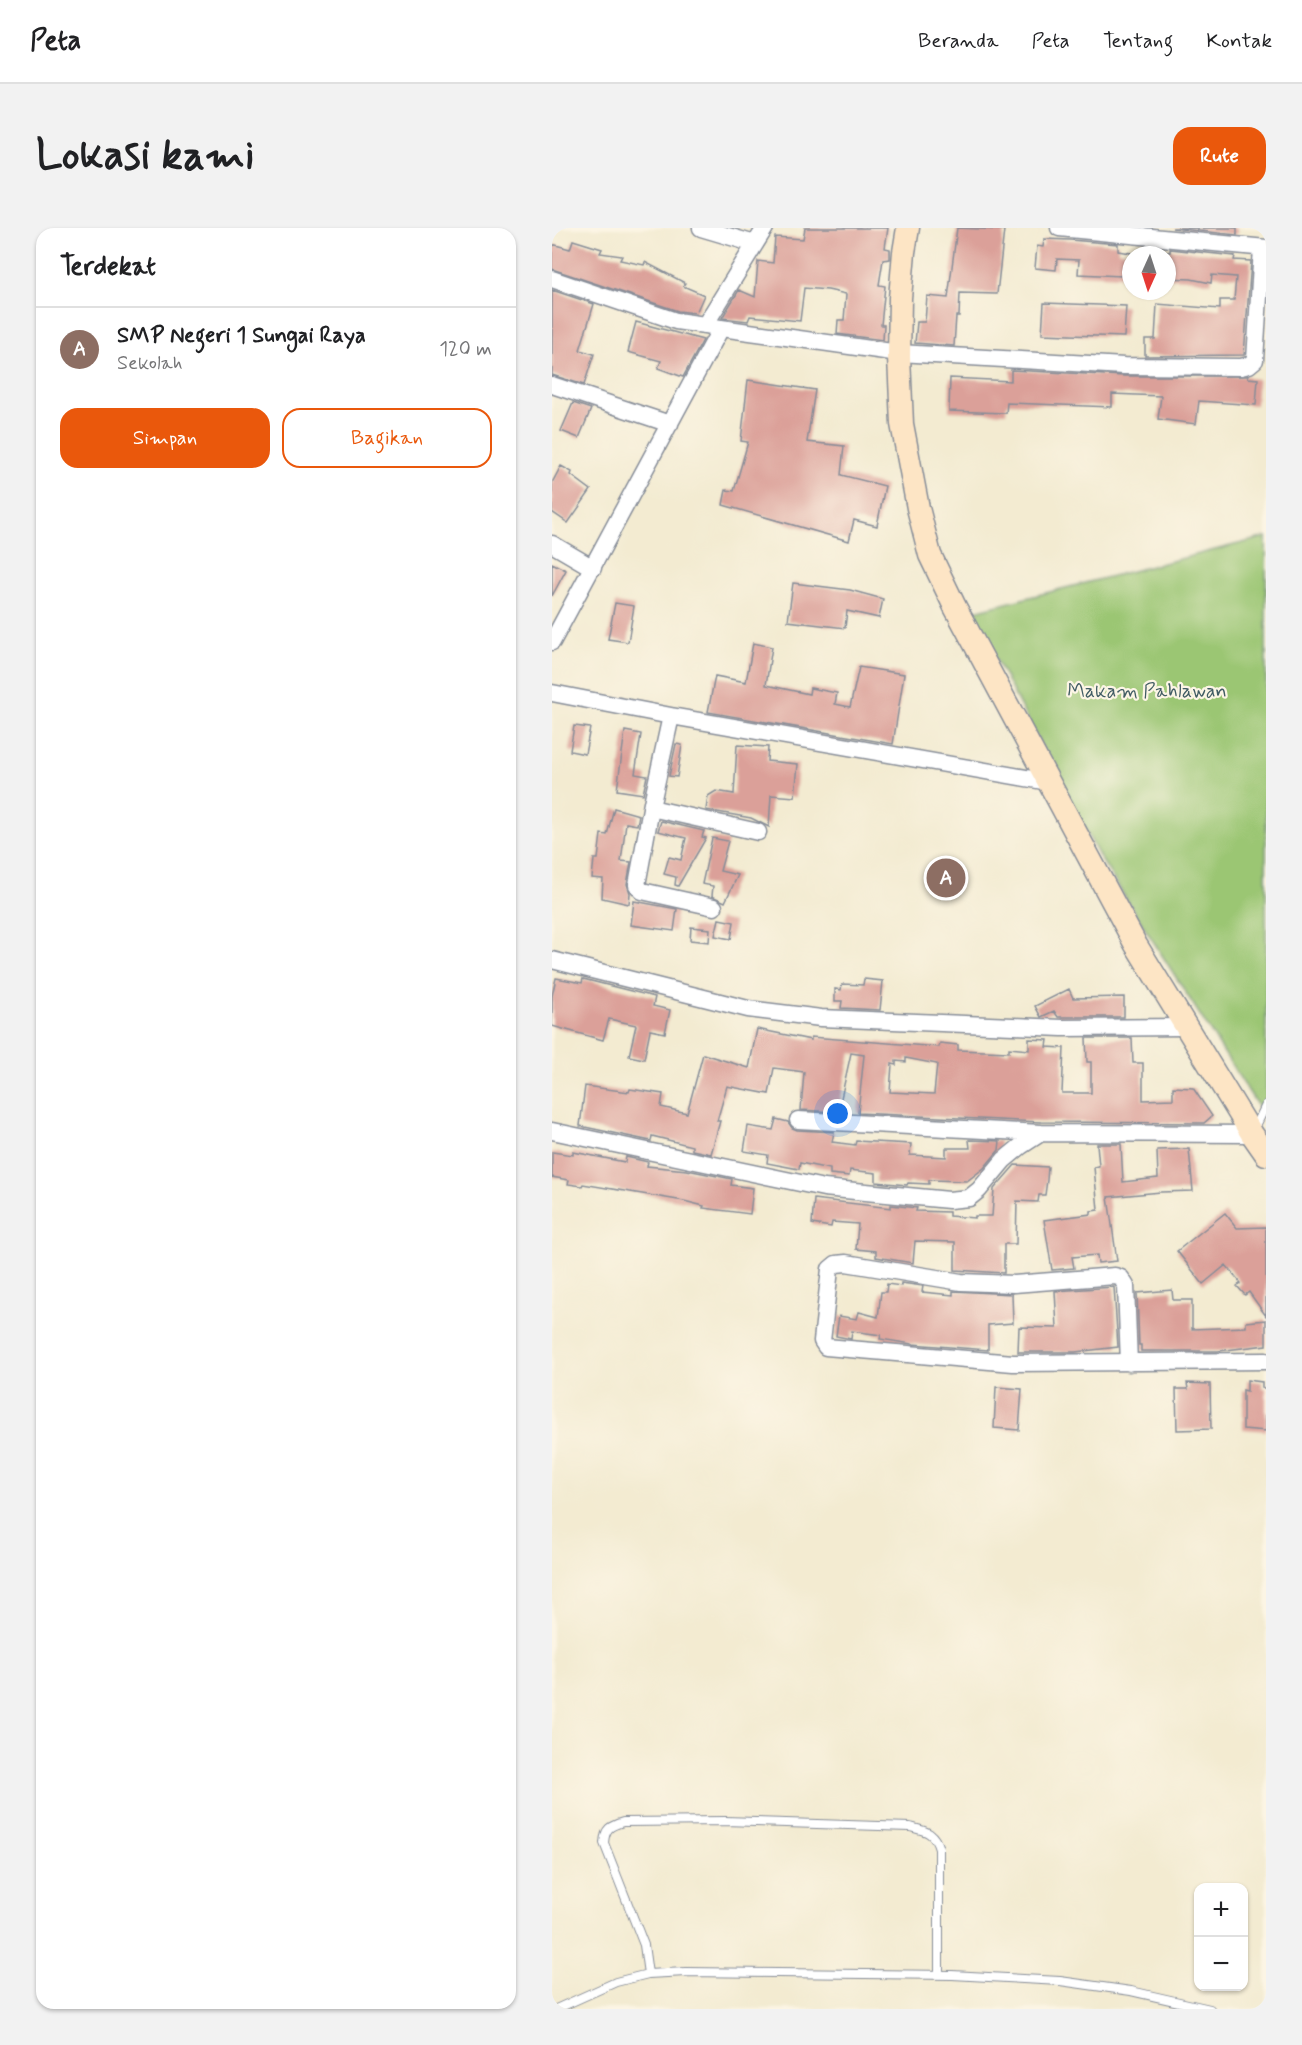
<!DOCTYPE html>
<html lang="id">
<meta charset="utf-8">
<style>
:root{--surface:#fff;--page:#f2f2f2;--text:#202124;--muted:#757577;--line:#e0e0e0;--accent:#ea580c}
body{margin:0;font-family:Mynerve,sans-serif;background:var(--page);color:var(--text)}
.controls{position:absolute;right:18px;bottom:18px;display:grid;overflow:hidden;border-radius:12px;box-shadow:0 2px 4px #0004}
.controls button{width:54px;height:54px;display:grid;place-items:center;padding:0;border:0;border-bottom:2px solid var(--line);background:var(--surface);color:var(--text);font:30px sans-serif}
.compass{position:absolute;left:570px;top:18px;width:54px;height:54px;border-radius:50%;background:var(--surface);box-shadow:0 2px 4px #0004;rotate:183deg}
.you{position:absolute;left:286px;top:886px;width:21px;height:21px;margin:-15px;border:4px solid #fff;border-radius:50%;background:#1a73e8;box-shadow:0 0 0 9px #1a73e833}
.badge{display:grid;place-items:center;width:39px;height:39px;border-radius:50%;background:var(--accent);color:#fff;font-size:20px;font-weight:700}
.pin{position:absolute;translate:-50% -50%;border:3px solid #fff;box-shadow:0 2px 6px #0006}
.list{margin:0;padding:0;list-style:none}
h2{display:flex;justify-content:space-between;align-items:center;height:78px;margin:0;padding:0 24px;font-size:26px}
h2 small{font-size:20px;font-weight:400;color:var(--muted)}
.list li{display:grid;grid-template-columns:39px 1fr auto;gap:18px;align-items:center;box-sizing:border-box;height:84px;padding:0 24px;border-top:2px solid var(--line)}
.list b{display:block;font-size:22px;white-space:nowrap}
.list p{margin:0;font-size:20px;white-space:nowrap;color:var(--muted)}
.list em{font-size:20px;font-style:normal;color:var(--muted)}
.actions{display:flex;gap:12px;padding:18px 24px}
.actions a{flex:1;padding:14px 0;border:2px solid var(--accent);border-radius:18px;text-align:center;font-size:21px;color:var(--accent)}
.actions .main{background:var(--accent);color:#fff}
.map{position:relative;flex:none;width:714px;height:1781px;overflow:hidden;border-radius:18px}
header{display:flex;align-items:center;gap:36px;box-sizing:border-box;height:84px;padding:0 30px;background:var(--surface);border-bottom:2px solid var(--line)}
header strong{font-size:28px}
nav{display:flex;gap:33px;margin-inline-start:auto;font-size:21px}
.intro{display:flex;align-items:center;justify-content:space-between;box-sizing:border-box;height:144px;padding:0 36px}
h1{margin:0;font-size:42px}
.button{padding:15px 27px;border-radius:18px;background:var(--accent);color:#fff;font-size:21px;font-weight:700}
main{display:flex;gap:36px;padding:0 36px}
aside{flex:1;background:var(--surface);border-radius:18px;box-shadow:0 2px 4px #0004}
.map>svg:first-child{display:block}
.green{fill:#9bc673;stroke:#5b7a68;stroke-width:1.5}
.building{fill:#dba099;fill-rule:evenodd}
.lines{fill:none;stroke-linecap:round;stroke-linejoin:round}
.lane-casing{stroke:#878d98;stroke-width:10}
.street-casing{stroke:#878d98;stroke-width:19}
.secondary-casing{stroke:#878d98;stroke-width:25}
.lane{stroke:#fff;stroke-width:8}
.street{stroke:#fff;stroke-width:16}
.secondary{stroke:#fde5c5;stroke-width:22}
.labels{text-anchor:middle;stroke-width:4.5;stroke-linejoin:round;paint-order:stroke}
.park-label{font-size:20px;fill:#415c64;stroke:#fcf5e5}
</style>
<header>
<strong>Peta</strong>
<nav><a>Beranda</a><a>Peta</a><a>Tentang</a><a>Kontak</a></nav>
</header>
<div class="intro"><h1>Lokasi kami</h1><a class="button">Rute</a></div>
<main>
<aside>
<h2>Terdekat<small></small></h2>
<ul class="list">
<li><span class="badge" style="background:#8d6e63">A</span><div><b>SMP Negeri 1 Sungai Raya</b><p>Sekolah</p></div><em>120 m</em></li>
</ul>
<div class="actions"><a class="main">Simpan</a><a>Bagikan</a></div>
</aside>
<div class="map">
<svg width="714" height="1781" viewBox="0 0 714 1781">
<rect width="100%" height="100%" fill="#fcf5e5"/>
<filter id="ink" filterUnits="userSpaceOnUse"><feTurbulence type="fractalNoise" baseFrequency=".0167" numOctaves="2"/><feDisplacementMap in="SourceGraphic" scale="12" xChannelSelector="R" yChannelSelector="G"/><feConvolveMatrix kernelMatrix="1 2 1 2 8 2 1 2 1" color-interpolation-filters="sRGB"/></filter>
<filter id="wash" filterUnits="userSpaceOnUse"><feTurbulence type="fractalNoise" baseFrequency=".008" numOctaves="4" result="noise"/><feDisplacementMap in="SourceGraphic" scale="24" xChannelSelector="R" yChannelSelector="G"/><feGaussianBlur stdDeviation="1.35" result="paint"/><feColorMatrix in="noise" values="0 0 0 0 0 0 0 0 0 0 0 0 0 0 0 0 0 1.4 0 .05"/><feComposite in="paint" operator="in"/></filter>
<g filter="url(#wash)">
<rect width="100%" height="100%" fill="#f3ebd1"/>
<path class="green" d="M714,309v582l-167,-263 -128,-244z"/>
<g id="blocks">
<path class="building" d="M253,0h83l-3,20 5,1v10l-7,1 -4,25 6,1 -4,39h3l-1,15 -46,-6 1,-14h6l2,-26 -18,-4 -24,-2 -4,33 -50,-5 -2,5 -26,-3 17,-28 16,7 3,-36 15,2 2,-26 28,2z
M405,0l47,2 -7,64 -37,-1 -1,23h-3l-2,30 -39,-3 2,-21h8l2,-26 21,2z
M620,0h65v7z
M492,11l26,1 48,4v7l13,2v14h-8l-1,9 -44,-2 1,-14 -22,-1 -1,11 -21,-2 2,-22 6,1z
M21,12l29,9 -2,4 22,3 -2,4 24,5 1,-3 40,21 -2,3 21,9 -8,18 -18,-2 -126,-42v-25l18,5z
M618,21l65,7 -1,4 17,1 -7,94 -99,1v-17h10l2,-35 63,5v-9h14l2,-23 -24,-2 -1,8 -20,-4 -24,-1v-26h3z
M0,62l42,14 -14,46 14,4 -10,31 -32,-10z
M492,75l82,3 -2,31 -82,-3z
M84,94l67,18 -20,37 -25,-9 3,-7 -33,-9z
M459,142l113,6h124v2l10,1 -2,26 -57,-4 -3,23 -38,-5 3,-23 -49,-2v13l-105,-4 -1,10 -57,-2 1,-33 61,3z
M196,152l67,10 -8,52 37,4 -3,29 44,11 -8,40 -23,-6 -5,21 -126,-36 3,-15 8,1 14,-49 -7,-1z
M21,175l18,6 -12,29 -18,-7z
M9,238l11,6 -1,3 20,15 -23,33 -16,-11v-29z
M0,335l14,7 -14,26z
M241,355l57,7 33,9 -4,19 -32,-7 -2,17 -57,-7z
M63,375l19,3 -6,36 -20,-3z
M201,415l19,4 -6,38 43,9 1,-6 27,5 -2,11 15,3 9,-40 45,7 -11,70 -185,-32 7,-36 31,6z
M22,498l16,2 -5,26 -15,-3z
M73,503l16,3 -6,40 12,2 -4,18 -26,-4z
M124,516l6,1 -5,32 -8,-1z
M185,517l31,2 -1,14 31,3 -3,33 -24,-2 -2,32 -18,-9 -45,-8 2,-14 8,-5 18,3z
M62,580l25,7 -2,10 -11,-2 -5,38 10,1 -4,22 3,9 -1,11 -27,-6 1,-19 -11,-1 2,-19h4l3,-25 6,1z
M109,593l43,10 -2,6 4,1 -28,48 -3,-1 1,-8 -12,-3 5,-17 12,3 5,-22 -28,-7z
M160,610l16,3 -8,30 18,4 -13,27 -13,-6 1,-10 -11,-2z
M82,673l43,8 -3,22 -43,-6z
M167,691l15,3 -3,17 -16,-3z
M139,699l19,2 -1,13 -19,-2z
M4,750l26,5 1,-4 72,18 -2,9 17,4 -5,23 -15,-3 -6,29 -15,-3 7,-31 -27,-6 -6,21 -51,-14v-30z
M312,751l19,2 -3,29 -39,-2 1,-7h-7v-12l6,1 1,-6 21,1z
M517,761l4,9 51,-1v20h-66l-4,-6 -13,6 -6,-11z
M205,801l54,11v-3l128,10 1,-4 18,2v5l51,2v-4l20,2v-11l19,1 -1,7 17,1 -2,45h29v-31h-4l-1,-24h46l1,25h10v37l30,-1v-12l20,1 19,28 -8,7 -163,-1 -183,-9 6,-58 -13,-2 -13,59 -37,-2 3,-38 -30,-4 -5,26 -42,-8 -10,35h3l-9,33 -19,-4v-4l-40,-10 -1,5 -71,-15 5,-40 44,6 1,-3 33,5 -2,13 26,6 16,-59 46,14zM354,830l31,6 -3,30 -44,-2 2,-28 4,1v-4l10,1z
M224,891l12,3 4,6 5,2 37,2 -2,10 23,3 1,-4 55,3 -1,11 36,2v-9h24l-1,-8 31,1 -1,9 -15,18 -17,13 -38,-1v4l-21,-1 -1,2 -31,-3v-9l-26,-3 -1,6 -19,-2v-5l-30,-6 -1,6 -32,-6 1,-8 -24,-4 4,-25 25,4z
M545,916h24l2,38 35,-4 -1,-28 32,-1 4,42 -32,1 -53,5 9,64 -19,2 -1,-8 -25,2 2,11 -22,2 -8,-50 47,-6v-3l7,-1 -4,-43 5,-1z
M0,924l21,3v-3l52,10 1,-5 22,5 -1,4 40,4 45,9 -1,6 22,3 -3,26 -47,-6 1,-2 -20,-5 -101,-17 -1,2 -14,-2 1,-4 -17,-3z
M463,937l33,2 -1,13 -2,15h-6l-1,7 -21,-1 -1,43h-12v29l-49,-3v-28l-40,-1 -2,22 -37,-6v-6l-20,-2 2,-25 -26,-2 -1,5 -19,-3 2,-25 77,9v-3l26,3 -1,3 33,1v4l26,2v-2h17l2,-27z
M673,985l12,15 29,-1v89l-17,-24 -4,3 -8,-9 4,-3 -15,-18 -23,19 -26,-33z
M349,1055l22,3 -1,6 31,3v-4l59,3 1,29 -25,2v25l-76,-6 -32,-5 1,-4 -29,-4 -1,8 -15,-3 3,-20 18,3 2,-7 19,5 3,-25h5l1,-8 14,2z
M562,1059l4,60 -43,5h-57l1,-25 38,1 -2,-37z
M620,1062l1,10h19v29l54,-2v-5l20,-2v25l-48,6h-77v-6h-2l-2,-52z
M695,1152l15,2v6h4v43l-23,-2v-39l4,1z
M635,1155l23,1 1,45 -34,1 -1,-41h12z
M444,1159l26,2 -3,41 -25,-2z"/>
</g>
</g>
<g filter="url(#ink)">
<use href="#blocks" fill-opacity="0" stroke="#878d98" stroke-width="1.5"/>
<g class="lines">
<g class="lane-casing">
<path id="lane" d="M701,904l13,-27
M96,1746l-4,-29 -40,-102c1,-15 6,-17 19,-21l102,-1 185,6c16,4 24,5 29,22v126
M4,1781l60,-27 32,-8 38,-2 266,3 108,6 71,10 79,18"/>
</g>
<g class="street-casing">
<path id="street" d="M149,0l54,16
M507,0l207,20
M0,51l124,42 29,4
M169,100l178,25 225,13 117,1 8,-2 6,-5 7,-112
M0,157l118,39
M0,316l41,24
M0,414l169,-314 -16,-3 60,-97
M0,465l119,23 378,66
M119,488l-19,87 -15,82 5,6 72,16
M99,580l107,24
M0,732l196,49 73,9 241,10 123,-1
M246,892l243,13
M0,903l272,57 125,12 20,-2 10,-8 25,-30 17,-14 20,-13 211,1
M577,1135l-3,-77 -5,-8 -6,-2 -101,8 -53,-2 -115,-19 -10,1 -6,5 -8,72 4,6 187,16 253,-2"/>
</g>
<g class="secondary-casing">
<path id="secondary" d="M356,0l-4,24 -4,46 -1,59 3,67 16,84 12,47 25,52 181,338 116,189 14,20"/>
</g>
<use href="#lane" class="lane"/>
<use href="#street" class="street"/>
<use href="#secondary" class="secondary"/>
</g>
</g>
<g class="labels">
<g class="park-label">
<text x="595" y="469">Makam Pahlawan</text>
</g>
</g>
</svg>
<div class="controls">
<button>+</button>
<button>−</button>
</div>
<svg class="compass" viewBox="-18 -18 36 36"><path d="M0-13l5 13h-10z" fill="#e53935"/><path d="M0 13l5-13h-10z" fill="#757577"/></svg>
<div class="you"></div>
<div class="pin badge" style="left:394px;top:650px;background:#8d6e63">A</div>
</div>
</main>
